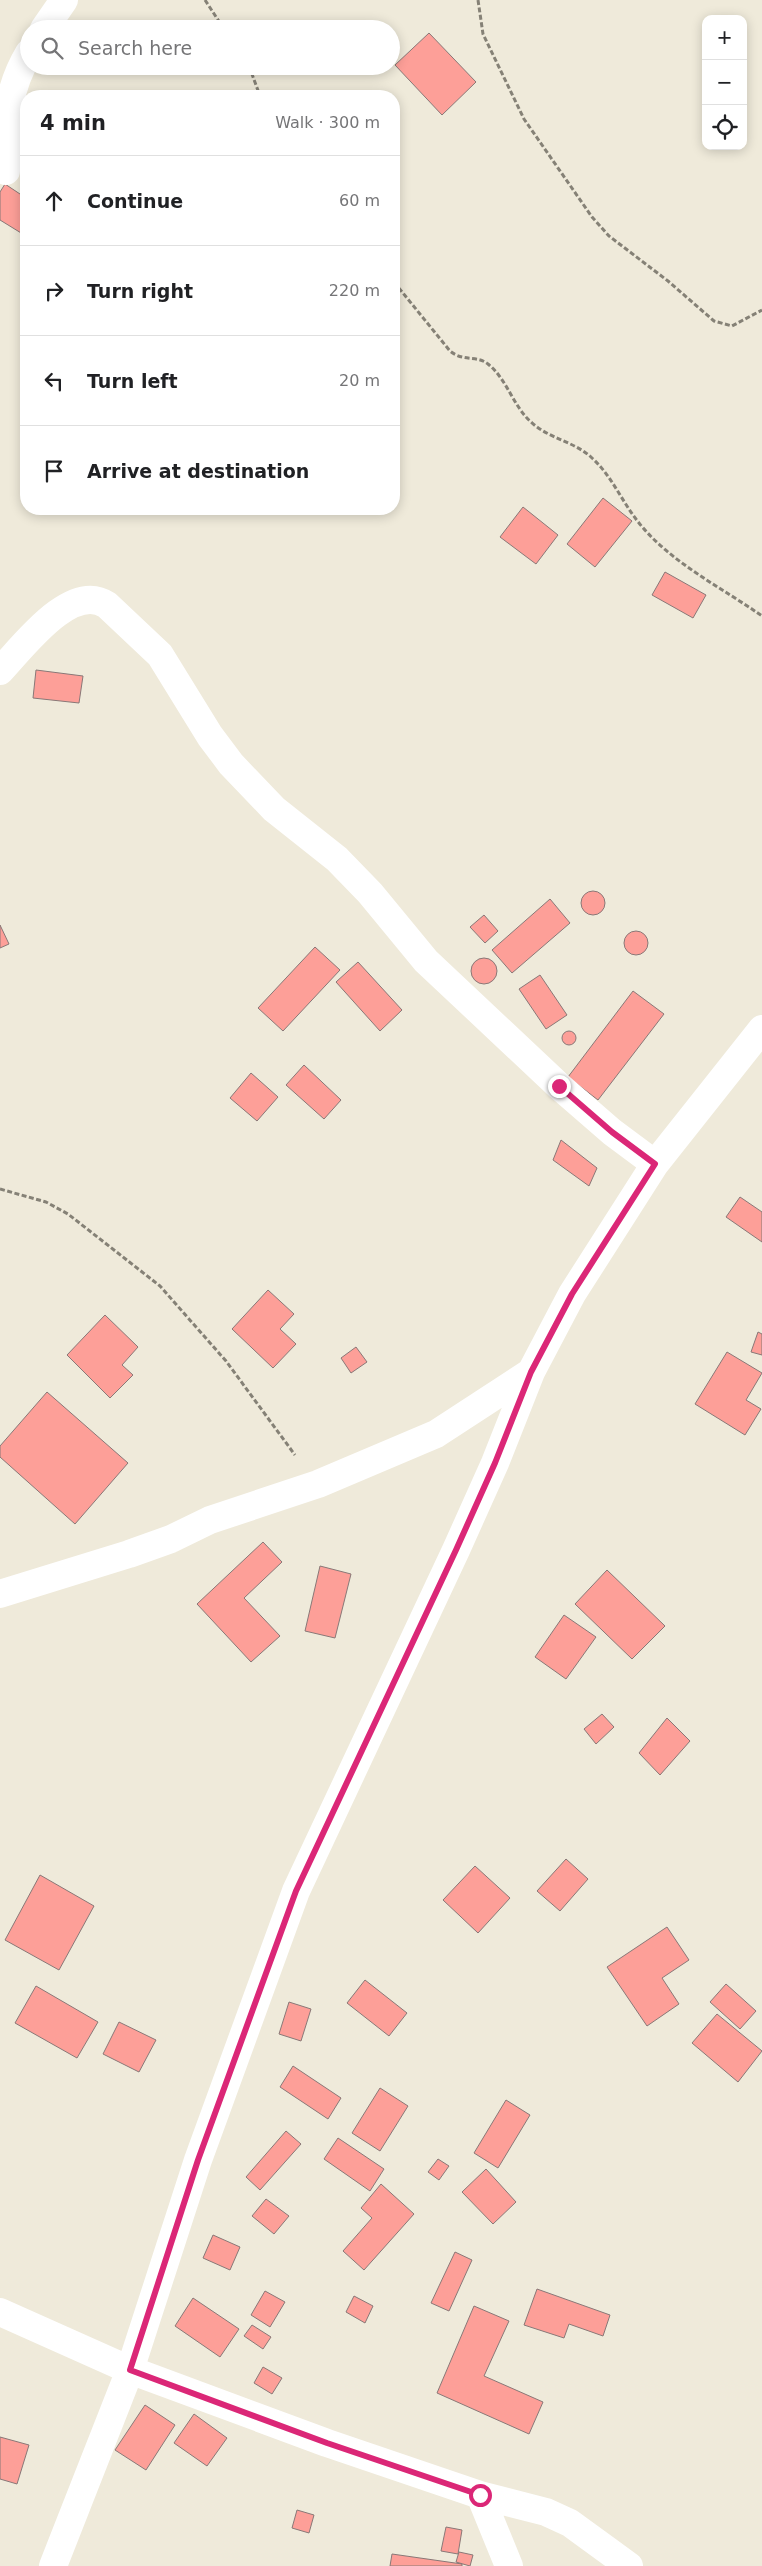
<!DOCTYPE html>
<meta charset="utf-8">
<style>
:root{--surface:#fff;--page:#f2f2f2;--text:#202124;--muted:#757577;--line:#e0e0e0}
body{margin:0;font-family:"DejaVu Sans",sans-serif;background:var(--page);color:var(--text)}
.controls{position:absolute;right:15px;top:15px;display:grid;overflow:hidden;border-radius:10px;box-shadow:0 2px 12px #0003}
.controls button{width:45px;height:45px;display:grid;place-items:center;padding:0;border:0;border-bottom:1px solid var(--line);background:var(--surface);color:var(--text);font:25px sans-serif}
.stop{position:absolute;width:15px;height:15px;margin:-11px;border:4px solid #db2777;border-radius:50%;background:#fff}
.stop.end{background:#db2777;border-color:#fff;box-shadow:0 1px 5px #0008}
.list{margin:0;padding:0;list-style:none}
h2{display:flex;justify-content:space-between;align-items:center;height:65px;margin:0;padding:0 20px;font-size:21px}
h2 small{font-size:16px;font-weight:400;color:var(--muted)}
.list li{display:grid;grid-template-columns:32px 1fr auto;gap:15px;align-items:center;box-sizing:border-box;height:90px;padding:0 20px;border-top:1px solid var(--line)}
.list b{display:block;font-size:19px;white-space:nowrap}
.list em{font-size:16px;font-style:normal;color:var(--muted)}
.icon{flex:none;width:28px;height:28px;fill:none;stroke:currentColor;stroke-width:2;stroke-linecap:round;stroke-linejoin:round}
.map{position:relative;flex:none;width:762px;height:2566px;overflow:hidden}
.search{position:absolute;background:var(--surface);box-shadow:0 2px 12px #0003;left:20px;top:20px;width:380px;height:55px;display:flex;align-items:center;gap:12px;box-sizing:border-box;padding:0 18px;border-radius:28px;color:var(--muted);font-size:19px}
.panel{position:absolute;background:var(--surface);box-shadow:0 2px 12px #0003;left:20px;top:90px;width:380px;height:425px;border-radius:20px}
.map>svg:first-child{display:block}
.building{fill:#fd9f98;stroke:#897877}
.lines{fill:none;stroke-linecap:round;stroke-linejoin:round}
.path{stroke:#858176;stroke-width:3;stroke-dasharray:5 2.5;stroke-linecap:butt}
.minor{stroke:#fff;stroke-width:28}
.route{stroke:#db2777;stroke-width:6}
</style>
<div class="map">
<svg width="762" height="2566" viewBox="0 0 762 2566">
<rect width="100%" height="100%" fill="#efeada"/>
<path class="building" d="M429,33l47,49 -34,33 -47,-50z
M5,184l21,14v38l-26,-16v-28z
M603,498l29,23 -37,46 -28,-23z
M523,507l35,28 -22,29 -36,-27z
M665,572l41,23 -13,23 -41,-23z
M36,670l47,6 -4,27 -46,-5z
M581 903a12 12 0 1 1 24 0a12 12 0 1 1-24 0Z
M550,899l20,24 -58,50 -20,-23z
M484,915l14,16 -13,12 -15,-16z
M0,925l9,19 -9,4z
M624 943a12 12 0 1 1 24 0a12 12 0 1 1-24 0Z
M315,947l25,23 -57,61 -25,-23z
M471 971a13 13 0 1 1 26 0a13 13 0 1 1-26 0Z
M358,962l44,48 -22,21 -44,-49z
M540,975l27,40 -21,14 -27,-40z
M633,991l31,23 -66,86 -30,-23z
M562 1038a7 7 0 1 1 14 0a7 7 0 1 1-14 0Z
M304,1065l37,35 -17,19 -38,-34z
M251,1073l27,24 -21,24 -27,-23z
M561,1140l36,28 -8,18 -36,-26z
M740,1197l22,15v30l-36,-25z
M268,1290l26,24 -14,15 16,15 -23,24 -41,-39z
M105,1315l33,32 -16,18 11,10 -23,23 -43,-43z
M758,1332l4,2v21l-11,-3z
M356,1347l11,15 -16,11 -10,-15z
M727,1352l35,21 -16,27 15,9 -16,26 -50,-31z
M47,1392l81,71 -53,61 -75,-67v-11z
M263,1542l19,20 -38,36 36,38 -29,26 -54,-58z
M320,1566l31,8 -16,64 -30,-7z
M607,1570l58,56 -33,33 -57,-55z
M564,1615l32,22 -30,42 -31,-22z
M602,1714l12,13 -18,17 -12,-15z
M667,1718l23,23 -30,34 -21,-22z
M566,1859l22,20 -28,32 -23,-20z
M475,1866l35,32 -32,35 -35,-33z
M40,1875l54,31 -35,64 -54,-30z
M667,1927l22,33 -27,18 17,26 -32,22 -40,-59z
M365,1980l42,33 -18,23 -42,-33z
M726,1984l30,27 -16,18 -30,-27z
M36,1986l62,36 -21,36 -62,-35z
M289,2002l22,7 -10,32 -22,-7z
M717,2014l45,37 -24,31 -46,-39z
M119,2022l37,18 -17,32 -36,-18z
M293,2066l48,32 -13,21 -48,-32z
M380,2088l28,18 -28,45 -28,-18z
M506,2100l24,15 -32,53 -24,-15z
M286,2131l15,13 -41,46 -14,-13z
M338,2138l46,31 -14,22 -46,-32z
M438,2159l11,7 -10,14 -11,-8z
M486,2169l30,33 -23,22 -31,-32z
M381,2184l33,30 -50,56 -21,-19 29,-33 -11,-10z
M266,2199l23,17 -15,18 -22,-18z
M213,2235l27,12 -10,23 -27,-12z
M455,2252l17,8 -23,51 -18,-8z
M537,2289l73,26 -7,21 -34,-12 -5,14 -40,-13z
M265,2291l20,11 -15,25 -19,-12z
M354,2296l19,10 -8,17 -19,-11z
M193,2298l46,31 -19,28 -45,-31z
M474,2306l35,15 -25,55 59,26 -14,32 -92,-41z
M252,2325l19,12 -8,12 -19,-13z
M263,2367l19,11 -10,16 -18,-11z
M145,2405l30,20 -29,45 -31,-20z
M194,2414l33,24 -20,28 -33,-23z
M0,2437l29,8 -12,39 -17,-5z
M297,2510l17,5 -5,18 -17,-5z
M446,2527l16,3 -4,24 -17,-3z
M459,2552l14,3 -3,11 -14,-4z
M392,2554l70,10v2h-72z"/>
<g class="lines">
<path class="path" d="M205,0l19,29
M478,0l5,34 41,85 68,98 17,19 59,45 46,40 18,5 30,-16
M249,66l11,30
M394,282l56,69c13,11 27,4 38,13 19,15 25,42 43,58 18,17 43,19 61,36 20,18 30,44 47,65 32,40 82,64 123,93
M0,1189l46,13 22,12 92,72 66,75 69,94"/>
<path class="minor" d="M44,29l20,-29
M6,171c1,-45 -1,-78 23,-118
M0,671c22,-23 71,-90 107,-66l53,50 50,81 21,28 43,45 63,50 33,34 56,68 133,125 53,46 43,32
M0,1594l129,-40 42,-15 39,-19 108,-36 118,-50 95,-62
M0,2312l130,58 197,73 153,52 66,17 24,11 59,43
M480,2495l29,71
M53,2566l77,-196 68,-210 98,-269 160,-341 39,-87 36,-91 41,-78 83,-130 107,-135"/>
</g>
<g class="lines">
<path class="route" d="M480,2495l-153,-52 -197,-73 68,-210 98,-269 160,-341 39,-87 36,-91 41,-78 83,-130 -43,-32 -53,-46"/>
</g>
</svg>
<div class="controls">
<button>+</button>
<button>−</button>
<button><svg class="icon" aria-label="locate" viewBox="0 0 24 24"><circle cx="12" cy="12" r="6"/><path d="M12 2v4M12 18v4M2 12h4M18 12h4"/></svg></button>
</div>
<div class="stop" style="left:480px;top:2495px"></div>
<div class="stop end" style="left:559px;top:1086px"></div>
<div class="search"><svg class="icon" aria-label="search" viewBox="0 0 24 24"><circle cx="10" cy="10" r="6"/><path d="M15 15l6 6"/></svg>Search here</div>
<section class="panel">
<h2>4 min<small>Walk · 300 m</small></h2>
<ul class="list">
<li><svg class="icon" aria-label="ahead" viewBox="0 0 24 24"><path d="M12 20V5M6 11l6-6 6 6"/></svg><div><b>Continue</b></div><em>60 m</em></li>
<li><svg class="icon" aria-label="right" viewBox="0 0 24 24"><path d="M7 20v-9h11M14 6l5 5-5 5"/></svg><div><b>Turn right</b></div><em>220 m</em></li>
<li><svg class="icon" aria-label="left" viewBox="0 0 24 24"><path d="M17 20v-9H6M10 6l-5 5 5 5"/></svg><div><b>Turn left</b></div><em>20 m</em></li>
<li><svg class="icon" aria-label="arrive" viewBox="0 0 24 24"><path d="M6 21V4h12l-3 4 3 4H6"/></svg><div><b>Arrive at destination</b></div></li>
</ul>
</section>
</div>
